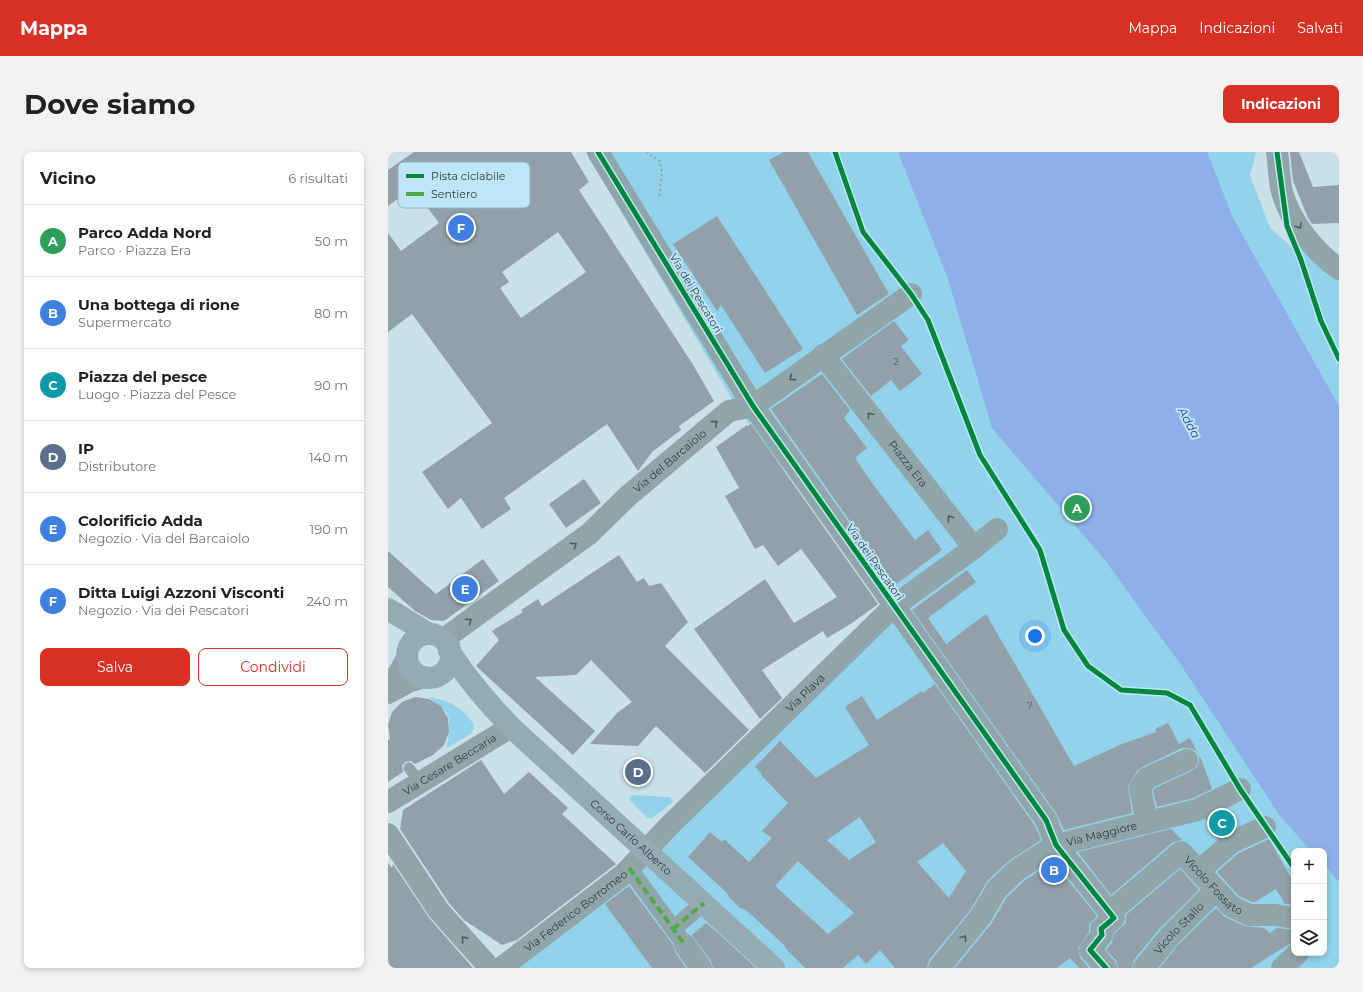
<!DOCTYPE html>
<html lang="it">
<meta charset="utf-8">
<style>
:root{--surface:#fff;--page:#f2f2f2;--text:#202124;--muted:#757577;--line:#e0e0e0;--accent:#d93025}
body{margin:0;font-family:Montserrat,sans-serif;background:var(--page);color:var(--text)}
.controls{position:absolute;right:12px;bottom:12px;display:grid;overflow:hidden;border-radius:8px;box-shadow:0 2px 6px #0003}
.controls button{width:36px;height:36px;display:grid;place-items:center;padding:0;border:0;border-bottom:1px solid var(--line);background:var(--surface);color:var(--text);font:20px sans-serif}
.you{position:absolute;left:647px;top:484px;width:14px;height:14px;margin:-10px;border:3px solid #fff;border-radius:50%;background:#1a73e8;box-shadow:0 0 0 6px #1a73e833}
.badge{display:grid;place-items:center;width:26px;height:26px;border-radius:50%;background:var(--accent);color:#fff;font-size:13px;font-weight:700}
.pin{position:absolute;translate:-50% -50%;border:2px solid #fff;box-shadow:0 1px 4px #0006}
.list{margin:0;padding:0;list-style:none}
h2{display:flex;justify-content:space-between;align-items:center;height:52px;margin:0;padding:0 16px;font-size:17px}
h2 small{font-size:13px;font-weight:400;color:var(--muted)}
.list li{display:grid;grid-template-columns:26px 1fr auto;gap:12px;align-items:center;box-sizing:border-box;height:72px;padding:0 16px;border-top:1px solid var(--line)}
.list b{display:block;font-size:15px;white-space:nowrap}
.list p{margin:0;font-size:13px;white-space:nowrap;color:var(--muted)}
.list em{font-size:13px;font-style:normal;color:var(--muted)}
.actions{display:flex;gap:8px;padding:12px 16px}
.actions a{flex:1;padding:9px 0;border:1px solid var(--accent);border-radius:8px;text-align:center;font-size:14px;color:var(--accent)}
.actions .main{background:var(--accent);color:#fff}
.icon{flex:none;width:22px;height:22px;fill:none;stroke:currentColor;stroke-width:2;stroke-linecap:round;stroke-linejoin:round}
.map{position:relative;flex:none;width:951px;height:816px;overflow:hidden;border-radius:8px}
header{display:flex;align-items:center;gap:24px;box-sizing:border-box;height:56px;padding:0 20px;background:var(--accent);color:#fff}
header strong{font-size:19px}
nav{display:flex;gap:22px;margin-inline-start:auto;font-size:14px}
.intro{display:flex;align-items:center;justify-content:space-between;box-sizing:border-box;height:96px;padding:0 24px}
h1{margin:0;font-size:28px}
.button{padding:10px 18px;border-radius:8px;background:var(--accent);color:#fff;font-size:14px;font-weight:700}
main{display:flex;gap:24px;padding:0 24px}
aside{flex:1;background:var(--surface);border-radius:8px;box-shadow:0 2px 6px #0003}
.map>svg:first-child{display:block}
.green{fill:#92d2eb;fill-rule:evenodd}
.water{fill:#8eafea}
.building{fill:#91a0a9;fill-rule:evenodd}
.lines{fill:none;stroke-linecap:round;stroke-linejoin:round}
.path{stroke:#99aaae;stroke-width:2.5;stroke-dasharray:2 3;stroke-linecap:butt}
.service{stroke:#90a5a9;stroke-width:11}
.pedestrian{stroke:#90a5a9;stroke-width:17}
.minor{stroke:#90a5a9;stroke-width:22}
.secondary{stroke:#94abb1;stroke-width:22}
.quiet{stroke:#52a747;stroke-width:4;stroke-dasharray:8 4;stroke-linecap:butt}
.cycleway-casing{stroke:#bee6f7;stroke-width:8}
.cycleway{stroke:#00873e;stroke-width:5}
.oneway{stroke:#4b5d63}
.labels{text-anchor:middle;stroke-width:4;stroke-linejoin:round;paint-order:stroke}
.number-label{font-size:9px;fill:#47565e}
.street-label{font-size:11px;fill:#2e3e45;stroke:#bee6f7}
.water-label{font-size:12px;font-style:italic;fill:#2144a1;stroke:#bee6f7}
.key{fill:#bee6f7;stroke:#93b4c2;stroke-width:1}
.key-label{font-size:11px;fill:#2e3e45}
</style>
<header>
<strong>Mappa</strong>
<nav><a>Mappa</a><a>Indicazioni</a><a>Salvati</a></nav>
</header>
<div class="intro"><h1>Dove siamo</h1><a class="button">Indicazioni</a></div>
<main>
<aside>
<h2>Vicino<small>6 risultati</small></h2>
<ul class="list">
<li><span class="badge" style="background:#2e9e5b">A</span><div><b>Parco Adda Nord</b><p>Parco · Piazza Era</p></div><em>50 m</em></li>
<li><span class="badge" style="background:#3f7fe0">B</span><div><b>Una bottega di rione</b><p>Supermercato</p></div><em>80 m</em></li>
<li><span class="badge" style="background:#0f9aa8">C</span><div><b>Piazza del pesce</b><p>Luogo · Piazza del Pesce</p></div><em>90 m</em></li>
<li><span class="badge" style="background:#5c6f8a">D</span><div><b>IP</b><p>Distributore</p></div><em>140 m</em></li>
<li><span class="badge" style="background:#3f7fe0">E</span><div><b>Colorificio Adda</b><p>Negozio · Via del Barcaiolo</p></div><em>190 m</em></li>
<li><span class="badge" style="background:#3f7fe0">F</span><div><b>Ditta Luigi Azzoni Visconti</b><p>Negozio · Via dei Pescatori</p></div><em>240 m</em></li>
</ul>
<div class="actions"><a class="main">Salva</a><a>Condividi</a></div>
</aside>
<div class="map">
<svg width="951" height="816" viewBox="0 0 951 816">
<rect width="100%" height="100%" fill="#cbe1ea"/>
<path class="green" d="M198,0h670l-6,24 20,52 26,23 -3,-19 38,44 8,4v688h-850l187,-141 213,-221 -150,-195zM906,699h30v102h-30z
M40,545c20,3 35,10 46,28l-2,8 -25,15c2,-30 9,-32 -19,-51z
M244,643l38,2 3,5 -21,16h-5l-18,-19z"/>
<path class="water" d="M510,0h309l26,66 106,188v476l-15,-17v-14h-13l-31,-35 -99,-151 -77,-106 -112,-131 -44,-149z"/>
<path class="building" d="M26,0h157l18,30 -10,8 113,173 22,38 -35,25 2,4 -29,22 -14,19 -31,-47 -103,74 7,11 -29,20 -21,-31 -13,11 -26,-37 70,-49 -80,-109 -24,18v-99l13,18 38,-28 -26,-35 -25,18v-36zM170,80l28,40 -65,46 -21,-30 9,-6 -7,-10z
M396,0h24l81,142 -32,21 -88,-155z
M902,0h9l14,35 26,-2v38l-27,1 -4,-6 -15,-37z
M329,64l86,133 -38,24 -44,-68 -4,6 -44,-67z
M506,169l15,19 -8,6 21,28 -22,17 -9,-11 -20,16 -29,-37z
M434,222l28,36 -6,8 23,30 -12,10 17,25 43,57 13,-10 14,20 -47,35 -124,-176z
M363,272l127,180 -26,19 -25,15 -4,-7 -61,39 20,28 -22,21 -66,-90 71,-50 29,44 43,-26 -36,-48 -23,17 -15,-21 -8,4 -30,-53 14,-8 -23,-41 31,-22 1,1z
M196,327l17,24 -35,25 -17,-24z
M0,399l48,43 47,-35 16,22 -55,40 -13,-1 -16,-9 -27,-24z
M231,403l18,27 7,-4 5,8 12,-3 27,39 -23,24 84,84 -44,43 -49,-47 -18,20 -48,-2 27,-31 15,-11 -41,-42 -15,15 -41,2 60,54 -22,24 -97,-89 23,-26 -7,-9 31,-19 -2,-2 17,-11 4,7z
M579,418l9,12 -48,36 18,26 40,-30 88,152 48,-22 34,-12 -1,-3 13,-6 11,21 11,-6 12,23 10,28 -19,9 -36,9 -4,-16 2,-3 37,-17 5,-4 2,-5v-7l-4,-5 -6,-2h-7l-40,19 -5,4 -9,15 4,27 -68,17 -8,-17 -144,-203z
M547,532l100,142 6,14 -31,20 -22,20 -17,29 -42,51 -2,8h-32l-15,-18 -14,14 -8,-9 -15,13h-38l-18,-18 -3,-5 -38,-35 -6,-2 -11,-11 -3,-5 -38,-35 22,-25 12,10 2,-3 25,23 23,-24 -10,-7 26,-28 -27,-28 1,-1 -7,-7 25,-26 36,37 53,-33 -24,-38 17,-11 15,24 45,-29 1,2zM472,665l16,25 -27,18 -22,-20zM555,691l23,28 -17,27 -32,-36zM410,709l56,52 -26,21 -53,-48z
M27,545l14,2 12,7 7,12 1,14 -5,13 -11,10 -18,9 -4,-3 -6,1 -3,4 1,6 -15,10v-42l2,-1 -2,-14 4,-13 10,-10z
M93,608l23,34 25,-22 39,36 -6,6 54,50 -99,76 -15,5 -38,-25 -15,-17 -49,-74 3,-19z
M783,677l11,11 -9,2 -62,53 -33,-43z
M881,687l25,44v22l-9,-1 -9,-15 -21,13h-3l-13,-6 -22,-24 22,-19z
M665,710l44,54 -8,8v8l-11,16 2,10 9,10h-10l-9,-10 -13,10h-102l36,-44 16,-27 18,-17z
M0,711l4,5 1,-4 37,55 43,49h-85z
M792,717l19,21 -40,39 -25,31 -2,8h-14l-2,-8 -10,-10 6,-7 2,-9 12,-11v-8z
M241,734l44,59 2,7 11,16h-34l-47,-64z
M828,756l9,9 19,9 20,2 6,5 7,-5 17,2v11l-43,27h-91l18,-23z
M318,771l12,10 38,35h-43l-2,-7 -19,-26z"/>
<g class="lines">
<path class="path" d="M258,0l14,9 2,12 -3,26"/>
<path class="service" d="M21,616l11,15"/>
<path class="pedestrian" d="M241,716l56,77
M285,777l31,-26"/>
<g class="minor">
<path d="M210,0l155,254 293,414 10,25 58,73 -13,11 1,6 -12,15 16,18"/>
<path d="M889,0c2,13 2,28 5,40 9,31 32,59 57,77"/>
<path id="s1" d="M435,203l151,193"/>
<path id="s2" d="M61,498l-1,-14 141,-102 39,-38 101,-85 24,-5 158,-112"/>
<path d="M0,533l11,-12 8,-15"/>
<path d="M0,541l20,-11 16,-5"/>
<path id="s3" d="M0,650l123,-75"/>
<path d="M821,652l23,38"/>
<path d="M759,671l-7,-35 7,-10 40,-18"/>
<path d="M0,682l51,77 51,57"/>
<path d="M811,719l33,-29 33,-15"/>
<path id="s4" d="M721,761l72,-61 50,54 18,9h27l18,3"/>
<path d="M297,793l16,23"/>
<path id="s5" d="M113,816l123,-94 46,-49 224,-219 80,-58 23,-19"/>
<path id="s6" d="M551,816l42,-52 16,-27 20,-19 39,-25 141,-35 43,-21"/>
<path id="s7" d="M756,816l25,-31 47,-47"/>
<path d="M894,816l16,-15"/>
</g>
<g class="secondary">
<path d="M0,457l41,25"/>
<circle cx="41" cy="504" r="22"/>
<path id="s8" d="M61,498c17,28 39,53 62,77l263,241"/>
</g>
<path class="quiet" d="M241,716l56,77
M285,777l31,-26"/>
<g class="cycleway-casing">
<path id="cycleway" d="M210,0l155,254 293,414 10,25 58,73 -13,11 1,6 -12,15 16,18
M447,0l28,80 48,62 17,26 52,135 60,95 24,80 24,36 33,24 46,3 23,12 50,84 54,79
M889,0l10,74 14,34 20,61 18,38"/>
</g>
<use href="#cycleway" class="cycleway"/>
</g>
<defs><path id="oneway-chevron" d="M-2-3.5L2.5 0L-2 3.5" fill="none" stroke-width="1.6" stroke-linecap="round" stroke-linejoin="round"/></defs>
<g class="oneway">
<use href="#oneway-chevron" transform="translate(911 74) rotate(58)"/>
<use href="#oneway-chevron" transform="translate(404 226) rotate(144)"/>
<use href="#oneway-chevron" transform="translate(482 263) rotate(-128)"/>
<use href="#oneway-chevron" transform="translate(327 271) rotate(-40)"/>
<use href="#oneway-chevron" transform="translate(562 366) rotate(-128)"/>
<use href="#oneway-chevron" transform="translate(186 393) rotate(-36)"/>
<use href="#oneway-chevron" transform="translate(81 469) rotate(-36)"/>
<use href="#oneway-chevron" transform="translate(576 786) rotate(-52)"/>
<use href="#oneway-chevron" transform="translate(76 787) rotate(-132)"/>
</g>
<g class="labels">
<g class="number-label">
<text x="508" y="213">2</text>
<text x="642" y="557">7</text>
</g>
<g class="street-label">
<text transform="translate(308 141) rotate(59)" y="4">Via dei Pescatori</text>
<text dy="4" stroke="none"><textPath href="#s2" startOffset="297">Via del Barcaiolo</textPath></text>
<text dy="4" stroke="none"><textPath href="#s1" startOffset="138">Piazza Era</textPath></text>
<text transform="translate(487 410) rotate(55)" y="4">Via dei Pescatori</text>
<text dy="4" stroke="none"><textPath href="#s5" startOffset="411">Via Plava</textPath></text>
<text dy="4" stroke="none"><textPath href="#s3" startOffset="72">Via Cesare Beccaria</textPath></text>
<text dy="4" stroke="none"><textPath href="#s6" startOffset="219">Via Maggiore</textPath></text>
<text dy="4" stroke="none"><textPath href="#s8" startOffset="262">Corso Carlo Alberto</textPath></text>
<text dy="4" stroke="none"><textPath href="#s4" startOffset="141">Vicolo Fossato</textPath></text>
<text dy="4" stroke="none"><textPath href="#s5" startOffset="94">Via Federico Borromeo</textPath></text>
<text dy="4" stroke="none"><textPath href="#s7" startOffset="53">Vicolo Stallo</textPath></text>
</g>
<g class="water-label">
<text transform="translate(801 271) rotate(62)" y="4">Adda</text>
</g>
</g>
<rect x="10" y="10" width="132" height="46" rx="6" class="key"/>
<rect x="18" y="22" width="18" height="4" fill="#00873e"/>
<rect x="18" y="40" width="18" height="4" fill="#52a747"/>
<g class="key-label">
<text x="43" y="28">Pista ciclabile</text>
<text x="43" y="46">Sentiero</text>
</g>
</svg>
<div class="controls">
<button>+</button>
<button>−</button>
<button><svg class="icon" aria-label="layers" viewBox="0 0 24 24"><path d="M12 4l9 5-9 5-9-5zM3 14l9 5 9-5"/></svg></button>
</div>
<div class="you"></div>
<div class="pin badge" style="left:689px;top:356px;background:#2e9e5b">A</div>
<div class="pin badge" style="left:666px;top:718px;background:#3f7fe0">B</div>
<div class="pin badge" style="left:834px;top:671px;background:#0f9aa8">C</div>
<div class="pin badge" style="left:250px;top:620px;background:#5c6f8a">D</div>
<div class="pin badge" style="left:77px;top:437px;background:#3f7fe0">E</div>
<div class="pin badge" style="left:73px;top:76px;background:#3f7fe0">F</div>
</div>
</main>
